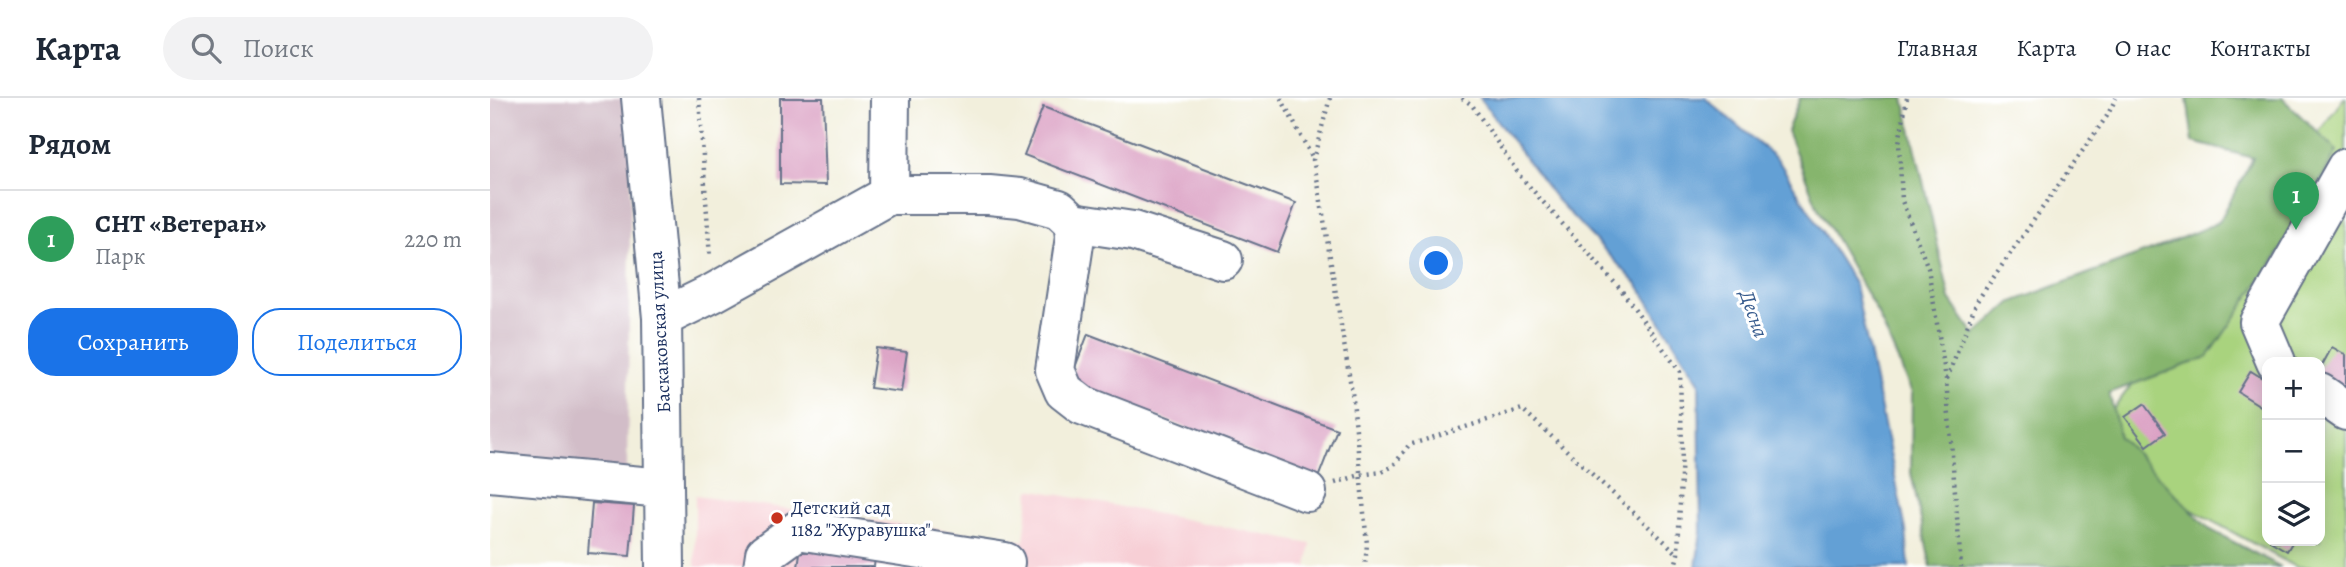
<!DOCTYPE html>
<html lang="ru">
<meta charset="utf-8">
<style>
:root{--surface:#fff;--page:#f2f2f3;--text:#1f2937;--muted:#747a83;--line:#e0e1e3;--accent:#1a73e8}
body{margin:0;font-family:Alegreya,serif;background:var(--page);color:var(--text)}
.controls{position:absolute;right:21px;bottom:21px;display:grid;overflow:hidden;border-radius:14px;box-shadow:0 4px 18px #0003}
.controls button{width:63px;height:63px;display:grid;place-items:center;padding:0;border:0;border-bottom:2px solid var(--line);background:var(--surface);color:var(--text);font:35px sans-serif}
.you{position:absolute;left:947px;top:166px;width:24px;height:24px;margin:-18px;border:5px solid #fff;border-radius:50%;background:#1a73e8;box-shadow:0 0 0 10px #1a73e833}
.badge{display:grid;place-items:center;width:46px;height:46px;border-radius:50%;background:var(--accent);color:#fff;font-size:23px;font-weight:700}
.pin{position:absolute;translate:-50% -58px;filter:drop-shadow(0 2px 4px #0008)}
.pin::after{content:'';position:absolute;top:37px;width:24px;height:21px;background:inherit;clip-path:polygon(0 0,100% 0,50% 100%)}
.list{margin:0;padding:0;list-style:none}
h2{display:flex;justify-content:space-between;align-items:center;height:91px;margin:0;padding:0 28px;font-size:30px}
h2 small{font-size:23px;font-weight:400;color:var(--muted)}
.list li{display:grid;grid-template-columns:46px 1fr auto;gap:21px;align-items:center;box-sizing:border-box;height:98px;padding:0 28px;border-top:2px solid var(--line)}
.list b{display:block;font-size:26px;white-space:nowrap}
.list p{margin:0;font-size:23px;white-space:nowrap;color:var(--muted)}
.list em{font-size:23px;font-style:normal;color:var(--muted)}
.actions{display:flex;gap:14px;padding:21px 28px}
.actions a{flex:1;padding:16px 0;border:2px solid var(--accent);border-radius:28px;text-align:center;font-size:24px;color:var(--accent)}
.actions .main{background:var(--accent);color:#fff}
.icon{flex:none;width:38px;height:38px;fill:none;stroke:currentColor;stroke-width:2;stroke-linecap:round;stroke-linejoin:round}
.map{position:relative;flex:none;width:1856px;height:469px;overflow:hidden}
header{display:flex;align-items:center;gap:42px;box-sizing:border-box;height:98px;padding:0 35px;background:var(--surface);border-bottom:2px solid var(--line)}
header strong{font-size:33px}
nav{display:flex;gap:38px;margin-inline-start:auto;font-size:24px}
.search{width:490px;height:63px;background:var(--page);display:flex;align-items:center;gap:18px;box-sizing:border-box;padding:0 24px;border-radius:38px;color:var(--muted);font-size:26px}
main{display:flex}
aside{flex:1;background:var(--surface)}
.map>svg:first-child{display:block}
.built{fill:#f7cfd5}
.industrial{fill:#d2bdc8}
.green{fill:#a9d37e;stroke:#62816e;stroke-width:2;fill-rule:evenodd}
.forest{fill:#86b56d;stroke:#507266;stroke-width:2}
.water{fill:#64a0d5;stroke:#40689a;stroke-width:2}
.building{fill:#dca3c5}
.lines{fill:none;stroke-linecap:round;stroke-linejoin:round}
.minor-casing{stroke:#66728a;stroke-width:42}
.path{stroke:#66728a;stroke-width:4.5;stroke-dasharray:2 5;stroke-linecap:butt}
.minor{stroke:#fff;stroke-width:38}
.poi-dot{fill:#c8321e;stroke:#fff;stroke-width:2.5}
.labels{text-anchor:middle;stroke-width:6;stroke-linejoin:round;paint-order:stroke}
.street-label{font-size:19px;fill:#1b2f5e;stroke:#fff}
.poi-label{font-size:19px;fill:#1b2f5e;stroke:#fff;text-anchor:start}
.water-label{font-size:21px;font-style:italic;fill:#385c8e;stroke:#fff}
</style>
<header>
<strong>Карта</strong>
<div class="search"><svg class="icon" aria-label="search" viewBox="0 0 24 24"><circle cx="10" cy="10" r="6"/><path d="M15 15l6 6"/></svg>Поиск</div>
<nav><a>Главная</a><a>Карта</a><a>О нас</a><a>Контакты</a></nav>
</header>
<main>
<aside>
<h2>Рядом<small></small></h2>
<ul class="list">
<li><span class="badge" style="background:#2e9e5b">1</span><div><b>СНТ «Ветеран»</b><p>Парк</p></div><em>220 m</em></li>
</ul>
<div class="actions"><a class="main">Сохранить</a><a>Поделиться</a></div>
</aside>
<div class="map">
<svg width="1856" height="469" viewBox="0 0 1856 469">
<rect width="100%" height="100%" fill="#fff"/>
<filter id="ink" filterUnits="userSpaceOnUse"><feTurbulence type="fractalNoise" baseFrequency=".0143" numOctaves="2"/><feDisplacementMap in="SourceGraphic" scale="14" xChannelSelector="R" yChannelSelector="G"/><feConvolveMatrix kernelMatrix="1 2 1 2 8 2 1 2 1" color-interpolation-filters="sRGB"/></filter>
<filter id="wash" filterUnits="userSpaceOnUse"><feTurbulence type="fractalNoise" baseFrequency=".00686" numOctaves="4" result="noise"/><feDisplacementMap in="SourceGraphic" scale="28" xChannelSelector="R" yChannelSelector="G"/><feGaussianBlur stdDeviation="1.57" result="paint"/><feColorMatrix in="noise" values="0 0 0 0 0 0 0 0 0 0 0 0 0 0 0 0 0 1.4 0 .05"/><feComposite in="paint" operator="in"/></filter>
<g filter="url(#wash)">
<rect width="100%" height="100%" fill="#f2efdc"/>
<path class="built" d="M540,391l281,55 -4,23h-612v-71l329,45z"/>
<path class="industrial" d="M0,0h137l4,65 -4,307 -137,-11z"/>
<path class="green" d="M1854,0h2v469h-50l-213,-117zM1777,264h53v179h-53z"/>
<path class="forest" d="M1310,0h104l46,201 25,36 37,-33 153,-57 54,-23 34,-64 -60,-16 -6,-44h95l55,53 -50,90 -79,116 -99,36 11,44 89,92 72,38h-350l-20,-94 1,-80 -35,-81 -59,-104 -31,-77z"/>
<path class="water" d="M990,0h225l73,62 77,125 51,245 3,37h-213l5,-35 -2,-150 -61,-97 -82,-86z"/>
<g id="blocks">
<path class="building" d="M290,0h43l3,87 -46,-1z
M553,9l253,96 -19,49 -253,-97z
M598,236l249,95 -19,49 -249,-95z
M1842,249l14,8v28l-5,9 -21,-12v-11z
M386,250l31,4 -6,40 -31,-4z
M1761,273l16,10v29l-29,-18z
M1654,306l21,29 -18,13 -22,-29z
M102,405l42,3 -4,50 -42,-3z
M1780,443h23l-6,10z
M311,448l74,11 -1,10h-76z"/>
</g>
</g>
<g filter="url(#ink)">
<use href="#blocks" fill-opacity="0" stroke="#66728a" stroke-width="2"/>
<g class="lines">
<g class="minor-casing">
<path id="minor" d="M151,0l21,220 3,249
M399,97l1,-97
M583,124l60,9 90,29
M172,220l51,-25 176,-98h100l31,3 39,11 14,13 2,15 -20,133 9,21 18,14 225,87
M1786,264l-17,-40 87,-154
M1830,295l26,18
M0,374l173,16
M273,469l2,-13 33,-24 207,32 -1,5"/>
</g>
<path class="path" d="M209,0l11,160
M791,0l32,61
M840,0l-17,62 5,23 35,216 14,145 -2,23
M972,0l10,7 48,71 102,115 58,81 2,77 -4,105 -3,13
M1417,0l-8,45 3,58 26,67 18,111 15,188
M1457,281l30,-78 130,-185 9,-18
M845,385l25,-8 22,-3 11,-6 16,-21 113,-36 156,145"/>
<use href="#minor" class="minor"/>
</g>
</g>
<circle class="poi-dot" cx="287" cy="420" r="7"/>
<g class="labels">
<g class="street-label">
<text transform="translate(169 234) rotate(-93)" y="7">Баскаковская улица</text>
</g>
<g class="poi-label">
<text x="301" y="416">Детский сад<tspan x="301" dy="22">1182 "Журавушка"</tspan></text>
</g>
<g class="water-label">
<text transform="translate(1264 216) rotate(71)" y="7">Десна</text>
</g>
</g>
</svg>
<div class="controls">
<button>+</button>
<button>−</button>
<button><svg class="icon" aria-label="layers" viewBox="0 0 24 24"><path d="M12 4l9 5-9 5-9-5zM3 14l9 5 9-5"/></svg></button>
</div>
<div class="you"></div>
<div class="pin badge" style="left:1806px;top:132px;background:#2e9e5b">1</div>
</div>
</main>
